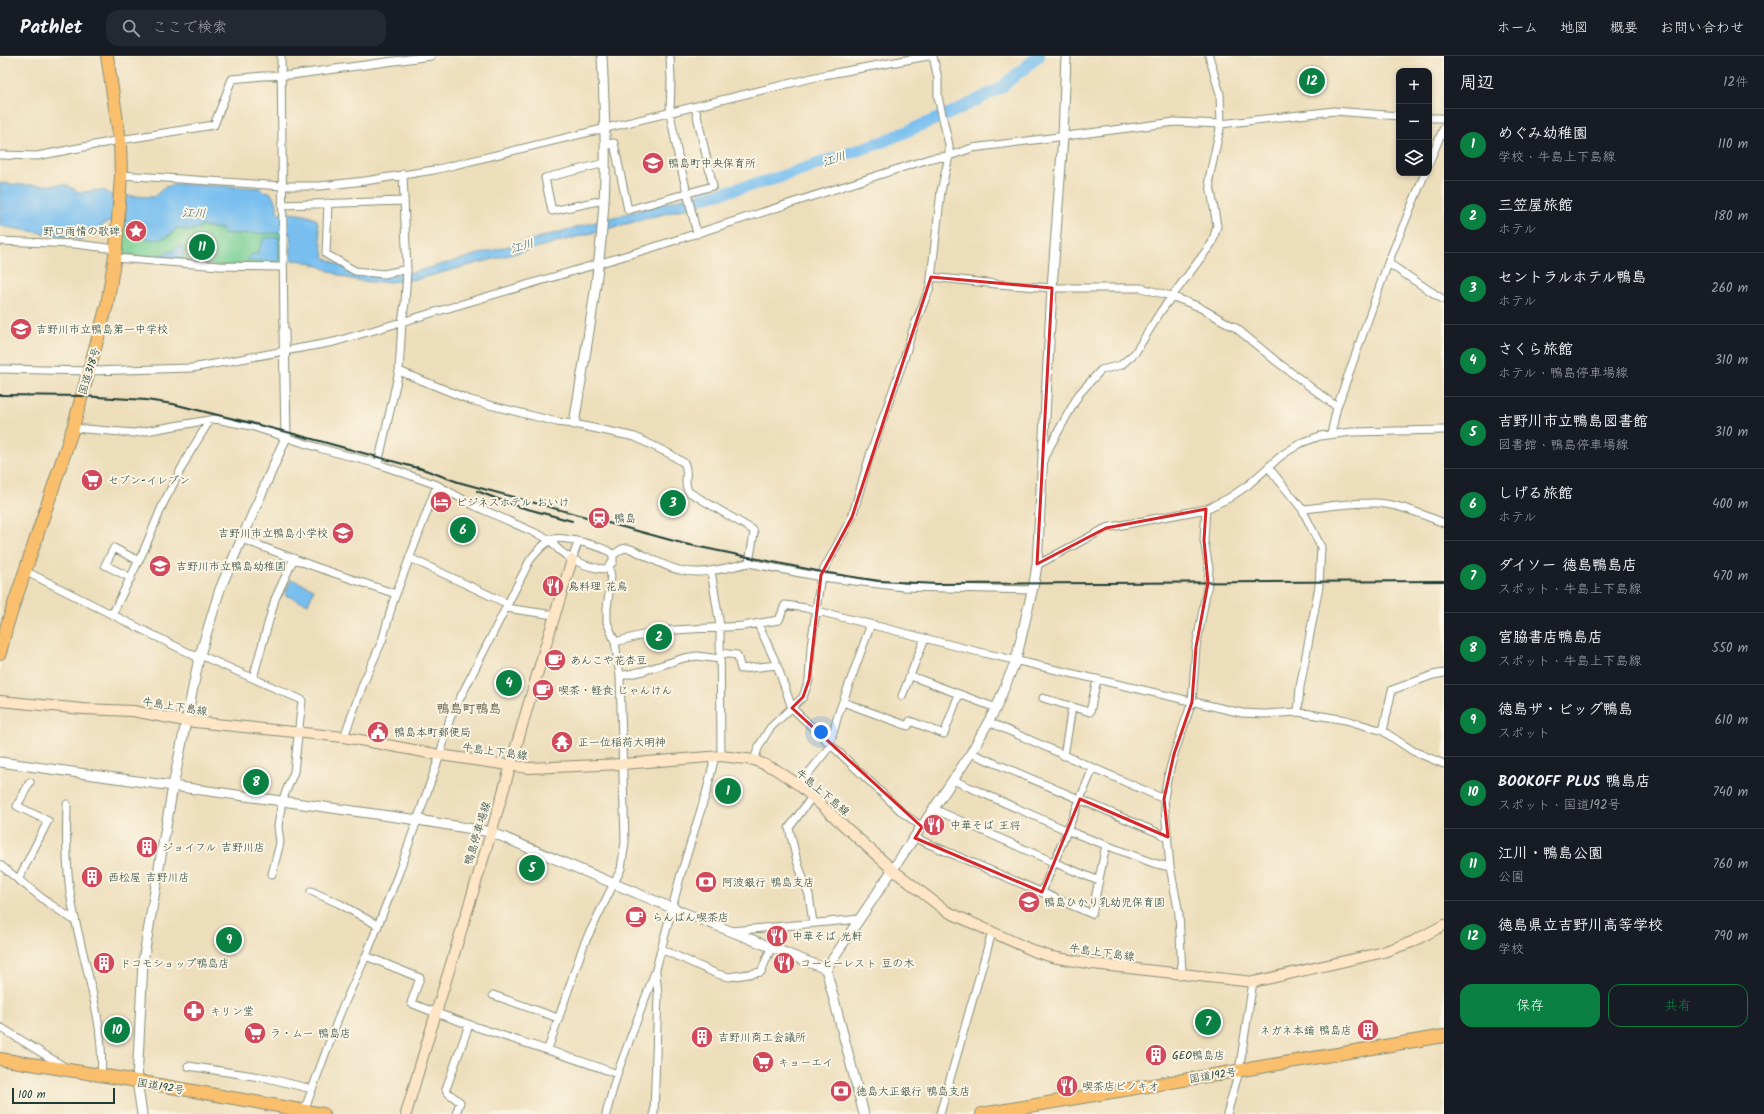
<!DOCTYPE html>
<html lang="ja">
<meta charset="utf-8">
<style>
:root{--surface:#171b24;--page:#242831;--text:#f1f3f6;--muted:#9ea1a6;--line:#363941;--accent:#0b8043}
body{margin:0;font-family:Kalam,"Klee One",sans-serif;background:var(--page);color:var(--text)}
.controls{position:absolute;right:12px;top:12px;display:grid;overflow:hidden;border-radius:8px;box-shadow:0 2px 6px #0003}
.controls button{width:36px;height:36px;display:grid;place-items:center;padding:0;border:0;border-bottom:1px solid var(--line);background:var(--surface);color:var(--text);font:20px sans-serif}
.scale{position:absolute;left:12px;bottom:10px;width:103px;box-sizing:border-box;padding-left:4px;border:2px solid #1f3d34;border-top:0;font-size:11px;line-height:14px;white-space:nowrap;color:#1f3d34;-webkit-text-stroke:3px #fcf5e5;paint-order:stroke}
.you{position:absolute;left:821px;top:676px;width:14px;height:14px;margin:-10px;border:3px solid #fff;border-radius:50%;background:#1a73e8;box-shadow:0 0 0 6px #1a73e833}
.badge{display:grid;place-items:center;width:26px;height:26px;border-radius:50%;background:var(--accent);color:#fff;font-size:13px;font-weight:700}
.pin{position:absolute;translate:-50% -50%;border:2px solid #fff;box-shadow:0 1px 4px #0006}
.list{margin:0;padding:0;list-style:none}
h2{display:flex;justify-content:space-between;align-items:center;height:52px;margin:0;padding:0 16px;font-size:17px}
h2 small{font-size:13px;font-weight:400;color:var(--muted)}
.list li{display:grid;grid-template-columns:26px 1fr auto;gap:12px;align-items:center;box-sizing:border-box;height:72px;padding:0 16px;border-top:1px solid var(--line)}
.list b{display:block;font-size:15px;white-space:nowrap}
.list p{margin:0;font-size:13px;white-space:nowrap;color:var(--muted)}
.list em{font-size:13px;font-style:normal;color:var(--muted)}
.actions{display:flex;gap:8px;padding:12px 16px}
.actions a{flex:1;padding:9px 0;border:1px solid var(--accent);border-radius:12px;text-align:center;font-size:14px;color:var(--accent)}
.actions .main{background:var(--accent);color:#fff}
.icon{flex:none;width:22px;height:22px;fill:none;stroke:currentColor;stroke-width:2;stroke-linecap:round;stroke-linejoin:round}
.map{position:relative;flex:none;width:1444px;height:1058px;overflow:hidden}
header{display:flex;align-items:center;gap:24px;box-sizing:border-box;height:56px;padding:0 20px;background:var(--surface);border-bottom:1px solid var(--line)}
header strong{font-size:19px}
nav{display:flex;gap:22px;margin-inline-start:auto;font-size:14px}
.search{width:280px;height:36px;background:var(--page);display:flex;align-items:center;gap:10px;box-sizing:border-box;padding:0 14px;border-radius:12px;color:var(--muted);font-size:15px}
main{display:flex}
aside{flex:1;background:var(--surface)}
.map>svg:first-child{display:block}
.green{fill:#76cf95;stroke:#4a8664}
.water{fill:#78bff0;stroke:#4c7e92}
.lines{fill:none;stroke-linecap:round;stroke-linejoin:round}
.river{stroke:#78bff0;stroke-width:12}
.minor-casing{stroke:#868e78;stroke-width:9}
.tertiary-casing{stroke:#868e78;stroke-width:11}
.secondary-casing{stroke:#868e78;stroke-width:12}
.trunk-casing{stroke:#868e78;stroke-width:14}
.minor{stroke:#fff;stroke-width:7}
.tertiary{stroke:#fff;stroke-width:9}
.secondary{stroke:#fde5c5;stroke-width:10}
.trunk{stroke:#f9bf6d;stroke-width:12}
.rail{stroke:#1f3d34;stroke-width:2}
.marked{fill:none;stroke:#d62828;stroke-width:3;stroke-linejoin:round}
.labels{text-anchor:middle;stroke-width:4;stroke-linejoin:round;paint-order:stroke}
.poi-label{font-size:11px;fill:#1f3d34;stroke:#fcf5e5;text-anchor:start}
.street-label{font-size:11px;fill:#1f3d34;stroke:#fcf5e5}
.water-label{font-size:12px;font-style:italic;fill:#355e63;stroke:#fcf5e5}
.quarter-label{font-size:13px;font-weight:bold;fill:#62624b;stroke:#fcf5e5}
</style>
<header>
<strong>Pathlet</strong>
<div class="search"><svg class="icon" aria-label="search" viewBox="0 0 24 24"><circle cx="10" cy="10" r="6"/><path d="M15 15l6 6"/></svg>ここで検索</div>
<nav><a>ホーム</a><a>地図</a><a>概要</a><a>お問い合わせ</a></nav>
</header>
<main>
<div class="map">
<svg width="1444" height="1058" viewBox="0 0 1444 1058">
<rect width="100%" height="100%" fill="#fcf5e5"/>
<filter id="ink" filterUnits="userSpaceOnUse"><feTurbulence type="fractalNoise" baseFrequency=".025" numOctaves="2"/><feDisplacementMap in="SourceGraphic" scale="8" xChannelSelector="R" yChannelSelector="G"/><feConvolveMatrix kernelMatrix="1 2 1 2 8 2 1 2 1" color-interpolation-filters="sRGB"/></filter>
<filter id="wash" filterUnits="userSpaceOnUse"><feTurbulence type="fractalNoise" baseFrequency=".012" numOctaves="4" result="noise"/><feDisplacementMap in="SourceGraphic" scale="16" xChannelSelector="R" yChannelSelector="G"/><feGaussianBlur stdDeviation="0.9" result="paint"/><feColorMatrix in="noise" values="0 0 0 0 0 0 0 0 0 0 0 0 0 0 0 0 0 1.4 0 .05"/><feComposite in="paint" operator="in"/></filter>
<g filter="url(#wash)">
<rect width="100%" height="100%" fill="#eddebb"/>
<path class="green" d="M124,170l22,6 24,4 7,-8 15,3 1,-3 6,-2 23,3 2,5 59,-1v34l-65,-1 -97,-12z"/>
<path class="water" d="M0,127l20,2h47l13,8 16,-3 10,1 4,4 44,2 11,-10 13,-3 82,4 3,3 7,1 7,11v10c13,0 29,0 40,7l7,37 33,17 23,3 34,-5 291,-80v11l-287,76c-25,3 -47,6 -71,-1 -21,-7 -34,-18 -56,-18l-1,-27 -67,1 -1,-5 -22,-3 -1,3 -6,-1v3l-16,-3c-9,10 -17,13 -31,11v-7l-37,-10 -7,3 -1,6 -15,-1v3l-9,-1 -1,-3h-3v3l-7,-1v-3h-6l-1,4h3v2l22,3v3l-84,-14z
M279,181v25l-32,-1 4,-6 6,-1 7,-16z
M176,190l8,2c0,6 -1,9 -6,13l-19,-2v-4l14,-4z
M291,523l23,10 -6,15 -23,-9z"/>
<g class="lines">
<path class="river" d="M690,145l84,-22 108,-37 73,-31 44,-22 40,-33"/>
</g>
</g>
<g filter="url(#ink)">
<g class="lines">
<g class="minor-casing">
<path id="minor" d="M281,0l3,275
M670,0l1,24 -1,33 8,42 19,79
M1429,62h15
M605,89l9,-2 14,67 85,-24 -18,-79
M0,99l37,1 83,-16 94,-15 18,-46 31,-3 28,-1 140,-19
M1429,107l15,-36
M121,119l161,11h38l45,-5 69,-11 390,-95 104,-19
M603,144l-51,11 -7,-33 60,-15
M328,147l-2,51 29,17 29,3 23,-5
M282,149l122,-4
M0,185l75,3 41,5
M115,202l104,8 64,1
M1388,207l56,37
M931,221l66,7 55,4h89l30,8 26,10 39,22 40,33 61,46
M0,313l90,2 102,-3 142,-26 314,-93 284,-91 17,-2 23,-8 203,-26 46,2 113,-13 65,5
M399,315l71,29 87,22 17,2 61,13 35,17 14,9c6,9 -2,20 5,29l64,38 1,3 -5,30c-22,4 -47,13 -70,7 -18,-4 -34,-16 -51,-22l-6,1 -9,6
M73,372l61,5 81,-14 36,7 68,22 59,16 59,21 38,21 76,34c8,16 38,29 55,29l7,-7v-7c-5,-8 -50,-19 -60,-16 -10,4 -17,14 -23,21l-80,158 -10,37 -41,117 -33,84 -25,55 -38,103
M1331,378l6,-27 51,-144 37,-90
M1044,401l35,-63 22,-24 20,-5 14,-12 26,-42 51,-68 5,-17 -8,-47 12,-55 -1,-30 -11,-38
M378,408l21,-93 3,-49 3,-19 2,-32 -4,-97
M1269,412l33,41 19,38 -2,39 -19,101 -2,25
M1302,453c22,-2 46,-6 68,-6 25,-1 51,11 74,20
M242,483l71,27 83,28
M410,502l98,46
M572,504l6,-18
M749,507l72,14 82,10 130,3
M1037,509l69,-37 100,-19 23,-11 19,-13 34,-30 19,-12 19,-7 32,-4 92,-2
M25,515l174,87
M711,515l9,55 1,130
M131,522l-26,-13 9,-17 25,13
M506,552l48,7
M112,559l32,-65 19,-46 26,-50 21,-34
M758,568l19,41 15,43 111,105 19,14
M615,586l43,-11 85,-5 36,-6 6,-15 21,3 169,43 267,62 23,1 33,-2 48,8 37,11 30,20 31,13
M720,597l17,2 4,14 36,-4
M200,599l102,45 -8,72 -12,29 -4,25 2,17 -8,31
M620,620l23,-5 41,-13 13,-2 23,3
M911,620l85,32
M253,622l22,-79 19,-41
M902,640l23,-58
M1043,642l47,14 7,-33
M843,646l65,24 2,-5 34,13 15,-40
M989,666l175,77
M1383,675l9,-41 41,-15 11,-2
M344,681l19,-53 19,-43 11,-39 44,-117
M830,688l8,-29 33,-91
M971,697l197,84
M1064,700l8,-49
M754,704l5,-14 11,-18 33,-31 6,-17 2,-34 10,-71 31,-58 19,-65 33,-93 8,-27 18,-45 11,-96 8,-35v-11l-11,-48v-18l-5,-23
M953,724l113,50 87,33 17,4
M799,729l32,-40
M812,741l-23,31 8,33 12,34 4,28
M67,748c-1,37 -1,74 7,110 8,38 19,74 25,113 2,17 4,32 2,49
M934,753l119,53 46,19
M915,782l177,76 14,-69
M0,809l47,37 28,19
M18,824l30,-59 -31,-15 13,-24
M311,835l29,13 37,21
M1042,836l51,-124
M731,875l129,-12
M661,893l56,25 12,3 32,-5 10,-24
M366,900l54,22 -9,25c67,28 138,45 206,71
M1182,918l-3,-60 -9,-47 -6,-68 3,-19 7,-26 18,-52 4,-55 12,-64 1,-15 -5,-28 2,-31
M493,939l65,23
M0,971l63,39
M548,993l36,-105 37,-75 4,-27 -5,-166 -5,-34 -8,-20v-14l4,-32 -2,-8
M188,1010l79,12 45,11
M456,1058l4,-12 -13,-10 -1,-3 23,-64
M606,1058l11,-40 39,-105 25,-95 26,-84 8,-34
M654,1058l4,-119 -2,-23
M940,1058l52,-182
M1227,1058l12,-43 14,-89"/>
</g>
<g class="tertiary-casing">
<path id="tertiary" d="M574,368c13,-82 29,-164 31,-247 1,-40 -1,-81 -3,-121
M0,706l418,58 73,12 181,76 154,61
M142,1058l-5,-33 6,-120 30,-175 26,-128 21,-69 66,-152 -2,-106
M864,1058l-38,-145 145,-216 25,-45 20,-48 18,-77 3,-18 15,-277 11,-151 3,-81"/>
</g>
<g class="secondary-casing">
<path id="secondary" d="M0,645l83,8 50,2 52,10 159,16 96,18 89,13 94,-4 98,-8 33,4 21,9 24,16 94,85 53,41 90,41 16,5 41,7 160,18 127,-29 32,-11 32,-17
M406,1058c27,-94 57,-188 85,-281 27,-91 52,-183 81,-273"/>
</g>
<g class="trunk-casing">
<path id="trunk" d="M0,597l7,-28 66,-197 34,-123 9,-56 5,-74 -1,-35 -13,-84
M0,1003l137,22 186,33
M982,1058l462,-78"/>
</g>
<use href="#minor" class="minor"/>
<use href="#tertiary" class="tertiary"/>
<use href="#secondary" class="secondary"/>
<use href="#trunk" class="trunk"/>
<path class="rail" d="M0,339l81,1 65,4 27,4 114,28 134,37
M417,411l41,15 227,62 137,28 56,9 59,3 507,-3
M477,435l36,14 59,16"/>
</g>
</g>
<path class="marked" d="M931,221l121,11 -15,276 69,-36 100,-19 -2,31 4,43 -12,64 -4,55 -18,52 -10,45 4,38 -88,-38 -38,93 -127,-54 7,-11 -130,-119 11,-11 6,-17 12,-105 31,-58z"/>
<defs>
<g id="school-disc" transform="scale(1.15)"><circle r="9.5" fill="#d1495b" stroke="#fcf5e5"/><path d="M0-5L7-2L0 1L-7-2ZM-4 1L0 2.5L4 1V4Q0 6-4 4Z" fill="#fff"/></g>
<g id="sight-disc" transform="scale(1.15)"><circle r="9.5" fill="#d1495b" stroke="#fcf5e5"/><path d="M0-6L1.8-2.2L6-1.7L2.9 1.2L3.7 5.4L0 3.3L-3.7 5.4L-2.9 1.2L-6-1.7L-1.8-2.2Z" fill="#fff"/></g>
<g id="supermarket-disc" transform="scale(1.15)"><circle r="9.5" fill="#d1495b" stroke="#fcf5e5"/><path d="M-6-5.5h2.5l.6 2H6L4.5 2H-2.5L-4.4-4H-6ZM-1.5 3.2a1.3 1.3 0 1 0 .1 0ZM3 3.2a1.3 1.3 0 1 0 .1 0Z" fill="#fff"/></g>
<g id="hotel-disc" transform="scale(1.15)"><circle r="9.5" fill="#d1495b" stroke="#fcf5e5"/><path d="M-6-4.5h1.5V1H6V5H4.5V3h-9V5H-6ZM-4 0a1.8 1.8 0 1 1 3.6 0ZM.5 0V-2.5h3Q6-2.5 6 0Z" fill="#fff"/></g>
<g id="station-disc" transform="scale(1.15)"><circle r="9.5" fill="#d1495b" stroke="#fcf5e5"/><path d="M-3-6H3Q5-6 5-4V2Q5 4 3 4L4.5 6H3L1.5 4h-3L-3 6H-4.5L-3 4Q-5 4-5 2V-4Q-5-6-3-6ZM-3.5-4v3h7v-3ZM-3.5 1v1.5H-2V1ZM2 1v1.5H3.5V1Z" fill="#fff"/></g>
<g id="restaurant-disc" transform="scale(1.15)"><circle r="9.5" fill="#d1495b" stroke="#fcf5e5"/><path d="M-5-6h1v4h1v-4h1v4h1v-4h1v5L-1.5 .5V6h-2V.5L-5-1ZM5-6V6H3V1.5H1.5Q1.5-4 5-6Z" fill="#fff"/></g>
<g id="cafe-disc" transform="scale(1.15)"><circle r="9.5" fill="#d1495b" stroke="#fcf5e5"/><path d="M-5.5-4.5H6V0H3Q3 3.5 0 3.5H-2.5Q-5.5 3.5-5.5 0ZM3-3.2v2h1.7v-2ZM-6 4.5H4V6H-6Z" fill="#fff"/></g>
<g id="civic-disc" transform="scale(1.15)"><circle r="9.5" fill="#d1495b" stroke="#fcf5e5"/><path d="M-.6-6.5H3V-4.5H.6V-3L4-1V1h2V6H-6V1h2V-1L-.6-3ZM-1.2 2.5V6h2.4V2.5Z" fill="#fff"/></g>
<g id="temple-disc" transform="scale(1.15)"><circle r="9.5" fill="#d1495b" stroke="#fcf5e5"/><path d="M0-6L5-2H3V0L6.5 2.5H4V6H1.5V3h-3V6H-4V2.5H-6.5L-3 0V-2H-5Z" fill="#fff"/></g>
<g id="building-disc" transform="scale(1.15)"><circle r="9.5" fill="#d1495b" stroke="#fcf5e5"/><path d="M-4-6H4V6H1V3H-1V6H-4ZM-2.5-4.3h1.7v1.8h-1.7ZM.8-4.3h1.7v1.8H.8ZM-2.5-1h1.7V.8h-1.7ZM.8-1h1.7V.8H.8Z" fill="#fff"/></g>
<g id="bank-disc" transform="scale(1.15)"><circle r="9.5" fill="#d1495b" stroke="#fcf5e5"/><path d="M-6-4H6V4H-6ZM0-2.3a2.3 2.3 0 1 0 0 4.6a2.3 2.3 0 1 0 0-4.6Z" fill="#fff"/></g>
<g id="pharmacy-disc" transform="scale(1.15)"><circle r="9.5" fill="#d1495b" stroke="#fcf5e5"/><path d="M-2-6h4v4h4v4h-4v4h-4v-4h-4v-4h4Z" fill="#fff"/></g>
</defs>
<g fill-rule="evenodd">
<use href="#school-disc" x="653" y="107"/>
<use href="#sight-disc" x="136" y="175"/>
<use href="#school-disc" x="21" y="273"/>
<use href="#supermarket-disc" x="92" y="424"/>
<use href="#hotel-disc" x="441" y="446"/>
<use href="#station-disc" x="599" y="462"/>
<use href="#school-disc" x="343" y="477"/>
<use href="#school-disc" x="160" y="510"/>
<use href="#restaurant-disc" x="553" y="530"/>
<use href="#cafe-disc" x="555" y="604"/>
<use href="#cafe-disc" x="543" y="634"/>
<use href="#civic-disc" x="378" y="676"/>
<use href="#temple-disc" x="562" y="686"/>
<use href="#restaurant-disc" x="934" y="769"/>
<use href="#building-disc" x="147" y="791"/>
<use href="#building-disc" x="92" y="821"/>
<use href="#bank-disc" x="706" y="826"/>
<use href="#school-disc" x="1029" y="846"/>
<use href="#cafe-disc" x="636" y="861"/>
<use href="#restaurant-disc" x="777" y="880"/>
<use href="#building-disc" x="104" y="907"/>
<use href="#restaurant-disc" x="784" y="907"/>
<use href="#pharmacy-disc" x="194" y="955"/>
<use href="#building-disc" x="1368" y="974"/>
<use href="#supermarket-disc" x="255" y="977"/>
<use href="#building-disc" x="702" y="981"/>
<use href="#building-disc" x="1156" y="999"/>
<use href="#supermarket-disc" x="763" y="1006"/>
<use href="#restaurant-disc" x="1067" y="1030"/>
<use href="#bank-disc" x="841" y="1035"/>
</g>
<g class="labels">
<g class="poi-label">
<text x="668" y="111">鴨島町中央保育所</text>
<text x="120" y="179" text-anchor="end">野口雨情の歌碑</text>
<text x="36" y="277">吉野川市立鴨島第一中学校</text>
<text x="108" y="428">セブン-イレブン</text>
<text x="456" y="450">ビジネスホテル おいけ</text>
<text x="614" y="466">鴨島</text>
<text x="328" y="481" text-anchor="end">吉野川市立鴨島小学校</text>
<text x="176" y="514">吉野川市立鴨島幼稚園</text>
<text x="568" y="534">鳥料理 花鳥</text>
<text x="570" y="608">あんこや花杏豆</text>
<text x="558" y="638">喫茶・軽食 じゃんけん</text>
<text x="394" y="680">鴨島本町郵便局</text>
<text x="578" y="690">正一位稲荷大明神</text>
<text x="950" y="773">中華そば 王将</text>
<text x="162" y="795">ジョイフル 吉野川店</text>
<text x="108" y="825">西松屋 吉野川店</text>
<text x="722" y="830">阿波銀行 鴨島支店</text>
<text x="1044" y="850">鴨島ひかり乳幼児保育園</text>
<text x="652" y="865">らんばん喫茶店</text>
<text x="792" y="884">中華そば 光軒</text>
<text x="120" y="911">ドコモショップ鴨島店</text>
<text x="800" y="911">コーヒーレスト 豆の木</text>
<text x="210" y="959">キリン堂</text>
<text x="1352" y="978" text-anchor="end">ネガネ本舗 鴨島店</text>
<text x="270" y="981">ラ・ムー 鴨島店</text>
<text x="718" y="985">吉野川商工会議所</text>
<text x="1172" y="1003">GEO鴨島店</text>
<text x="778" y="1010">キョーエイ</text>
<text x="1082" y="1034">喫茶店ピノキオ</text>
<text x="856" y="1039">徳島大正銀行 鴨島支店</text>
</g>
<g class="street-label">
<text transform="translate(89 315) rotate(-73)" y="4">国道318号</text>
<text transform="translate(175 650) rotate(9)" y="4">牛島上下島線</text>
<text transform="translate(495 695) rotate(8)" y="4">牛島上下島線</text>
<text transform="translate(823 736) rotate(40)" y="4">牛島上下島線</text>
<text transform="translate(477 777) rotate(-73)" y="4">鴨島停車場線</text>
<text transform="translate(1102 896) rotate(8)" y="4">牛島上下島線</text>
<text transform="translate(1213 1019) rotate(-9)" y="4">国道192号</text>
<text transform="translate(161 1030) rotate(10)" y="4">国道192号</text>
</g>
<g class="water-label">
<text transform="translate(834 103) rotate(-19)" y="4">江川</text>
<text transform="translate(194 157) rotate(2)" y="4">江川</text>
<text transform="translate(522 190) rotate(-15)" y="4">江川</text>
</g>
<g class="quarter-label">
<text x="469" y="657">鴨島町鴨島</text>
</g>
</g>
</svg>
<div class="controls">
<button>+</button>
<button>−</button>
<button><svg class="icon" aria-label="layers" viewBox="0 0 24 24"><path d="M12 4l9 5-9 5-9-5zM3 14l9 5 9-5"/></svg></button>
</div>
<div class="scale">100 m</div>
<div class="you"></div>
<div class="pin badge" style="left:728px;top:735px">1</div>
<div class="pin badge" style="left:659px;top:581px">2</div>
<div class="pin badge" style="left:673px;top:447px">3</div>
<div class="pin badge" style="left:509px;top:627px">4</div>
<div class="pin badge" style="left:532px;top:812px">5</div>
<div class="pin badge" style="left:463px;top:474px">6</div>
<div class="pin badge" style="left:1208px;top:966px">7</div>
<div class="pin badge" style="left:256px;top:726px">8</div>
<div class="pin badge" style="left:229px;top:884px">9</div>
<div class="pin badge" style="left:117px;top:974px">10</div>
<div class="pin badge" style="left:202px;top:191px">11</div>
<div class="pin badge" style="left:1312px;top:25px">12</div>
</div>
<aside>
<h2>周辺<small>12件</small></h2>
<ul class="list">
<li><span class="badge">1</span><div><b>めぐみ幼稚園</b><p>学校 · 牛島上下島線</p></div><em>110 m</em></li>
<li><span class="badge">2</span><div><b>三笠屋旅館</b><p>ホテル</p></div><em>180 m</em></li>
<li><span class="badge">3</span><div><b>セントラルホテル鴨島</b><p>ホテル</p></div><em>260 m</em></li>
<li><span class="badge">4</span><div><b>さくら旅館</b><p>ホテル · 鴨島停車場線</p></div><em>310 m</em></li>
<li><span class="badge">5</span><div><b>吉野川市立鴨島図書館</b><p>図書館 · 鴨島停車場線</p></div><em>310 m</em></li>
<li><span class="badge">6</span><div><b>しげる旅館</b><p>ホテル</p></div><em>400 m</em></li>
<li><span class="badge">7</span><div><b>ダイソー 徳島鴨島店</b><p>スポット · 牛島上下島線</p></div><em>470 m</em></li>
<li><span class="badge">8</span><div><b>宮脇書店鴨島店</b><p>スポット · 牛島上下島線</p></div><em>550 m</em></li>
<li><span class="badge">9</span><div><b>徳島ザ・ビッグ鴨島</b><p>スポット</p></div><em>610 m</em></li>
<li><span class="badge">10</span><div><b>BOOKOFF PLUS 鴨島店</b><p>スポット · 国道192号</p></div><em>740 m</em></li>
<li><span class="badge">11</span><div><b>江川・鴨島公園</b><p>公園</p></div><em>760 m</em></li>
<li><span class="badge">12</span><div><b>徳島県立吉野川高等学校</b><p>学校</p></div><em>790 m</em></li>
</ul>
<div class="actions"><a class="main">保存</a><a>共有</a></div>
</aside>
</main>
